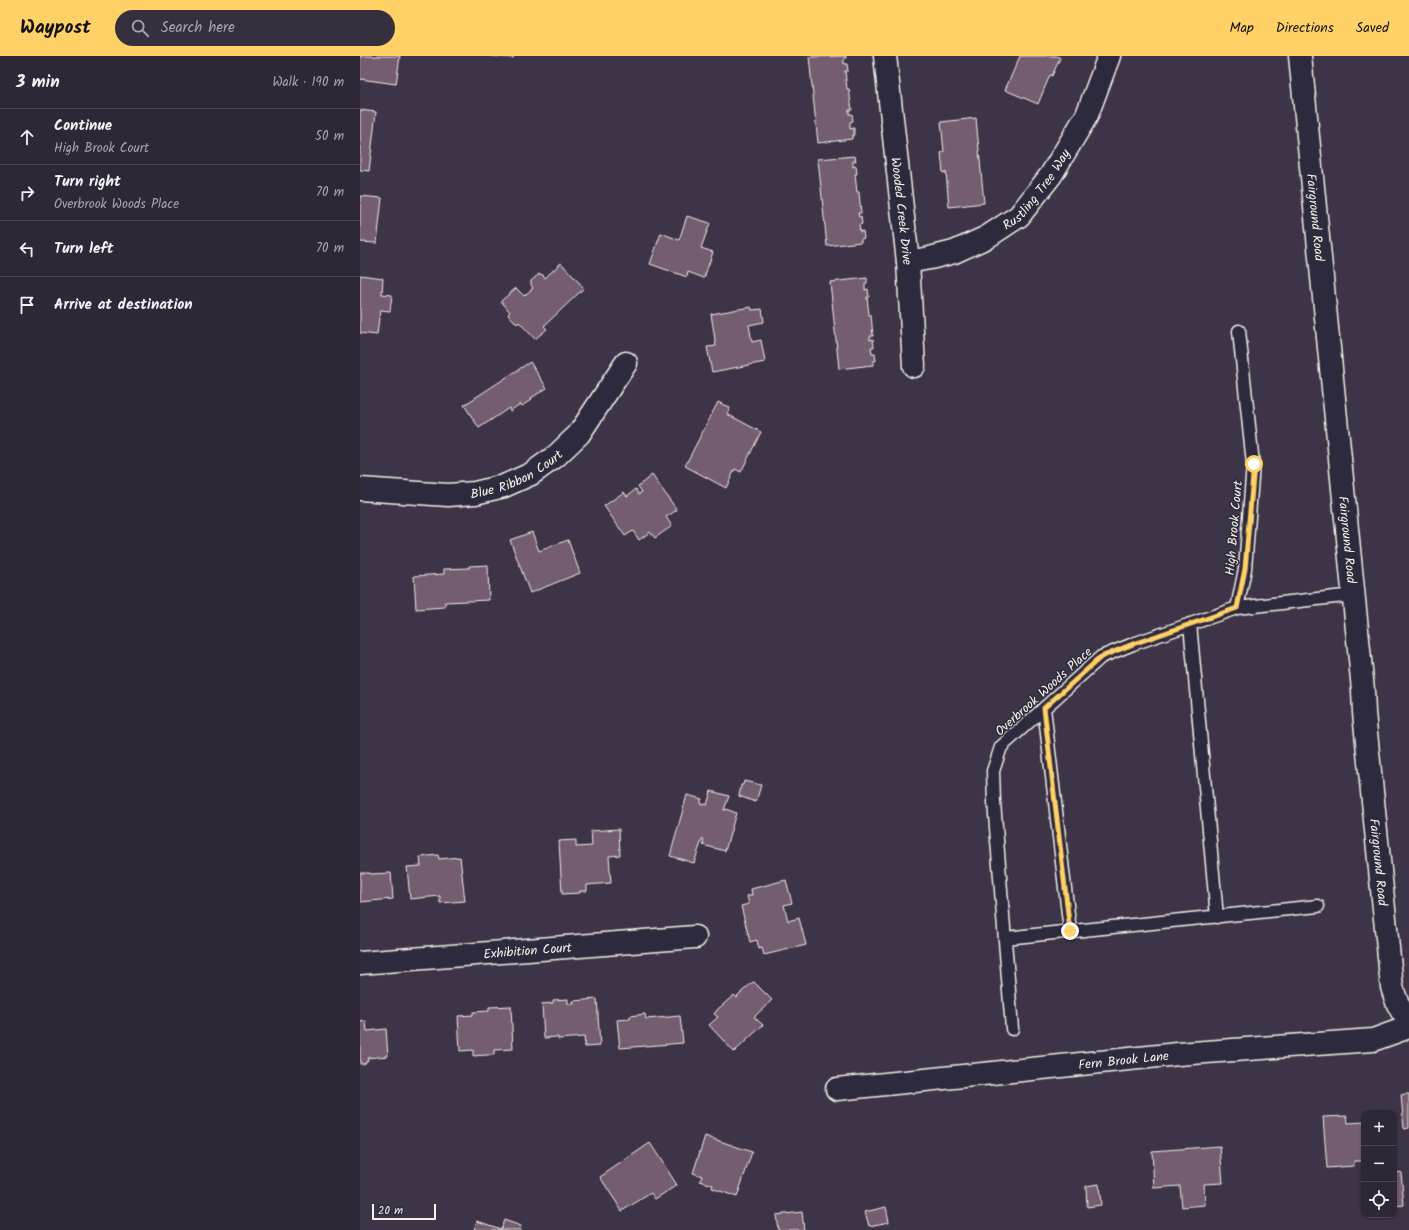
<!DOCTYPE html>
<meta charset="utf-8">
<style>
:root{--surface:#2e2735;--page:#362f3d;--text:#f1f3f6;--muted:#a7a5ad;--line:#494450;--accent:#ffd166}
body{margin:0;font-family:Kalam,sans-serif;background:var(--page);color:var(--text)}
.controls{position:absolute;right:12px;bottom:12px;display:grid;overflow:hidden;border-radius:8px;box-shadow:0 1px 3px #0004}
.controls button{width:36px;height:36px;display:grid;place-items:center;padding:0;border:0;border-bottom:1px solid var(--line);background:var(--surface);color:var(--text);font:20px sans-serif}
.scale{position:absolute;left:12px;bottom:10px;width:64px;box-sizing:border-box;padding-left:4px;border:2px solid #f4f1e8;border-top:0;font-size:11px;line-height:14px;white-space:nowrap;color:#f4f1e8;-webkit-text-stroke:3px #2f2a3d;paint-order:stroke}
.stop{position:absolute;width:12px;height:12px;margin:-9px;border:3px solid #ffd166;border-radius:50%;background:#fff}
.stop.end{background:#ffd166;border-color:#fff;box-shadow:0 1px 4px #0008}
.list{margin:0;padding:0;list-style:none}
h2{display:flex;justify-content:space-between;align-items:center;height:52px;margin:0;padding:0 16px;font-size:17px}
h2 small{font-size:13px;font-weight:400;color:var(--muted)}
.list li{display:grid;grid-template-columns:26px 1fr auto;gap:12px;align-items:center;box-sizing:border-box;height:56px;padding:0 16px;border-top:1px solid var(--line)}
.list b{display:block;font-size:15px;white-space:nowrap}
.list p{margin:0;font-size:13px;white-space:nowrap;color:var(--muted)}
.list em{font-size:13px;font-style:normal;color:var(--muted)}
.icon{flex:none;width:22px;height:22px;fill:none;stroke:currentColor;stroke-width:2;stroke-linecap:round;stroke-linejoin:round}
.map{position:relative;flex:none;width:1049px;height:1174px;overflow:hidden}
header{display:flex;align-items:center;gap:24px;box-sizing:border-box;height:56px;padding:0 20px;background:var(--accent);color:#111}
header strong{font-size:19px}
nav{display:flex;gap:22px;margin-inline-start:auto;font-size:14px}
.search{width:280px;height:36px;background:var(--page);display:flex;align-items:center;gap:10px;box-sizing:border-box;padding:0 14px;border-radius:22px;color:var(--muted);font-size:15px}
main{display:flex}
aside{flex:1;background:var(--surface)}
.map>svg:first-child{display:block}
.building{fill:#745d71;stroke:#f4f1e8}
.lines{fill:none;stroke-linecap:round;stroke-linejoin:round}
.lane-casing{stroke:#f4f1e8;stroke-width:15}
.street-casing{stroke:#f4f1e8;stroke-width:25}
.lane{stroke:#2f2a3d;stroke-width:12}
.street{stroke:#2f2a3d;stroke-width:22}
.route{stroke:#ffd166;stroke-width:5}
.labels{text-anchor:middle;stroke-width:3;stroke-linejoin:round;paint-order:stroke}
.street-label{font-size:13px;fill:#f4f1e8;stroke:#2f2a3d}
</style>
<header>
<strong>Waypost</strong>
<div class="search"><svg class="icon" aria-label="search" viewBox="0 0 24 24"><circle cx="10" cy="10" r="6"/><path d="M15 15l6 6"/></svg>Search here</div>
<nav><a>Map</a><a>Directions</a><a>Saved</a></nav>
</header>
<main>
<aside>
<h2>3 min<small>Walk · 190 m</small></h2>
<ul class="list">
<li><svg class="icon" aria-label="ahead" viewBox="0 0 24 24"><path d="M12 20V5M6 11l6-6 6 6"/></svg><div><b>Continue</b><p>High Brook Court</p></div><em>50 m</em></li>
<li><svg class="icon" aria-label="right" viewBox="0 0 24 24"><path d="M7 20v-9h11M14 6l5 5-5 5"/></svg><div><b>Turn right</b><p>Overbrook Woods Place</p></div><em>70 m</em></li>
<li><svg class="icon" aria-label="left" viewBox="0 0 24 24"><path d="M17 20v-9H6M10 6l-5 5 5 5"/></svg><div><b>Turn left</b></div><em>70 m</em></li>
<li><svg class="icon" aria-label="arrive" viewBox="0 0 24 24"><path d="M6 21V4h12l-3 4 3 4H6"/></svg><div><b>Arrive at destination</b></div></li>
</ul>
</aside>
<div class="map">
<svg width="1049" height="1174" viewBox="0 0 1049 1174">
<rect width="100%" height="100%" fill="#3d3447"/>
<filter id="ink" filterUnits="userSpaceOnUse"><feTurbulence type="fractalNoise" baseFrequency=".025" numOctaves="2"/><feDisplacementMap in="SourceGraphic" scale="8" xChannelSelector="R" yChannelSelector="G"/><feConvolveMatrix kernelMatrix="1 2 1 2 8 2 1 2 1" color-interpolation-filters="sRGB"/></filter>
<g filter="url(#ink)">
<path class="building" d="M0,0h40l-4,28 -36,-5z
M132,0h22l-1,2z
M486,0v2h-2v6h3l1,7h-3l2,18h2l3,21h-3v4h3l1,7 -3,1v7l4,-1v7l-2,1v3l-34,4 -9,-86z
M660,0h37l3,2 -8,18 -2,-1 -12,29 -33,-14z
M0,54l16,2 -7,59 -9,-1z
M616,62l8,85 -35,4 -3,-35 -3,1 -2,-20 3,-1 -3,-30z
M495,100l1,5h-3v6l3,-1 1,8h-2l2,18h2l2,21h-3l1,4 2,-1 1,8 -3,1 1,7 3,-1 1,7 -3,1v3l-34,4 -9,-87z
M0,140l22,2 -5,45 -17,-1z
M327,160l23,7 -9,25 12,4 -9,26 -16,-6 -1,5 -37,-13 11,-31 18,7z
M201,207l23,25 -40,38 3,3 -12,10 -16,-17 -2,2 -9,-10 2,-2 -9,-11 15,-13 8,8 9,-8 -2,-3v-4l8,-7 4,1 2,3z
M0,219l23,3 -1,16 10,1 -2,16 -10,-1 -3,25 -17,-2z
M507,222v5l-2,1v6l3,-1 1,8h-2l2,18h2l2,21h-3v4l3,-1 1,8h-3l1,7h3l1,7h-3v4l-34,4 -9,-87z
M391,251l1,3 10,-1 2,13 -15,3 3,17 9,-2 4,22 -53,10 -5,-25 9,-1 -5,-32z
M170,306l17,26 -16,10 1,1 -10,7 -2,-2 -10,7 -1,-3 -30,20 -15,-23z
M358,346l12,6 -3,6 34,18 -20,40 -6,-3 -9,19 -41,-22z
M292,419l25,35 -11,7 6,9 -17,12 -5,-6 -11,8 -6,-9 -8,5 -21,-30 20,-14 3,4 9,-7 3,5 3,-2 -4,-6z
M172,476l7,19 29,-11 12,33 -50,20 -20,-53z
M128,509l1,35 -44,2v5l-29,2 -2,-33 30,-2v-5l25,-1v-2z
M384,725l17,4 -5,17 -17,-6 2,-11h2z
M351,735l18,5 -5,14h2v-1l10,4 -11,38 -22,-6 1,-5h-2l-8,23 -24,-7 17,-61 15,4 -2,4 7,2z
M259,773l1,26 -11,1 2,27 -24,2v6h-7v2l-18,1 -3,-53 17,-1v7l16,-1 -1,-15z
M78,799l1,4 21,-2 5,44 -25,2v-7l-30,3 -3,-32 14,-1 -1,-9z
M0,817h10v1l21,-1 2,26 -33,3z
M426,824l6,23 -8,2 4,16 11,-3 7,27 -42,10 -2,-7 -3,1 -2,-9 -7,2 -9,-36 8,-2 -2,-8 5,-1 -1,-6z
M393,926h1l18,18 -18,17 9,8 -29,27 -25,-27 9,-8 -4,-3 4,-5 16,-14 3,3 1,-1 -1,-1z
M208,943v5h6l-1,-3 24,-2 3,47 -15,1 -1,-10 -26,2v-2l-14,1 -2,-34 11,-1v-3z
M151,950l2,43 -19,1v5h-8l-13,1v-6l-13,1 -2,-35 15,-1v-3l16,-1v-4z
M285,958l1,5 34,-3 3,27 -63,5 -3,-28 13,-1v-3z
M6,965l1,10 19,-2 2,27 -21,2 1,2 -4,4h-4v-42z
M1045,1038h4v34l-5,1 -3,-34z
M987,1060l1,7 16,-1v39h-10v5l-27,2 -4,-51z
M345,1080l47,16 -15,45 -25,-9 1,-3 -13,-4 2,-5 -9,-3z
M290,1087l27,42 -22,14 -4,-6 -29,18 -22,-34z
M860,1090l3,37 -19,1 1,21 -23,2 -2,-21 -26,2 -2,-37z
M1041,1116l3,33 -10,1v-33z
M739,1128l2,21 -14,2 -1,-21z
M526,1151l3,15 -20,4 -4,-14z
M442,1156l2,18h-26l-2,-15z
M144,1164l17,6 -1,4h-46l3,-9 24,8z"/>
<g class="lines">
<g class="lane-casing">
<path id="lane" d="M877,552l8,-39 8,-105 -14,-133
M830,568l27,293
M684,652l26,223
M645,882l313,-32
M652,973l-18,-227 -1,-31 8,-24 100,-90 32,-13 104,-36 116,-13"/>
</g>
<g class="street-casing">
<g id="street">
<path id="s1" d="M525,0l23,206 6,104"/>
<path id="s2" d="M940,0l63,634 1,23 28,274c4,13 7,24 17,32"/>
<path id="s3" d="M548,206l22,-4 24,-6 33,-15 32,-21 32,-41 36,-60 22,-59"/>
<path id="s4" d="M0,433l88,6 27,-2 29,-7 27,-12 25,-18 23,-22 47,-71"/>
<path id="s5" d="M0,907l335,-26"/>
<path id="s6" d="M477,1033l341,-35 195,-14 36,-13"/>
</g>
</g>
<use href="#lane" class="lane"/>
<use href="#street" class="street"/>
</g>
</g>
<g class="lines" filter="url(#ink)">
<path class="route" d="M710,875l-26,-223 57,-51 32,-13 104,-36 8,-39 9,-105"/>
</g>
<g class="labels">
<g class="street-label">
<text dy="5" stroke="none"><textPath href="#s3" startOffset="153">Rustling Tree Way</textPath></text>
<text dy="5" stroke="none"><textPath href="#s1" startOffset="156">Wooded Creek Drive</textPath></text>
<text dy="5" stroke="none"><textPath href="#s2" startOffset="162">Fairground Road</textPath></text>
<text dy="5" stroke="none"><textPath href="#s4" startOffset="161">Blue Ribbon Court</textPath></text>
<text transform="translate(873 472) rotate(-85)" y="5">High Brook Court</text>
<text dy="5" stroke="none"><textPath href="#s2" startOffset="486">Fairground Road</textPath></text>
<text transform="translate(683 635) rotate(-42)" y="5">Overbrook Woods Place</text>
<text dy="5" stroke="none"><textPath href="#s2" startOffset="810">Fairground Road</textPath></text>
<text dy="5" stroke="none"><textPath href="#s5" startOffset="168">Exhibition Court</textPath></text>
<text dy="5" stroke="none"><textPath href="#s6" startOffset="288">Fern Brook Lane</textPath></text>
</g>
</g>
</svg>
<div class="controls">
<button>+</button>
<button>−</button>
<button><svg class="icon" aria-label="locate" viewBox="0 0 24 24"><circle cx="12" cy="12" r="6"/><path d="M12 2v4M12 18v4M2 12h4M18 12h4"/></svg></button>
</div>
<div class="scale">20 m</div>
<div class="stop" style="left:894px;top:408px"></div>
<div class="stop end" style="left:710px;top:875px"></div>
</div>
</main>
